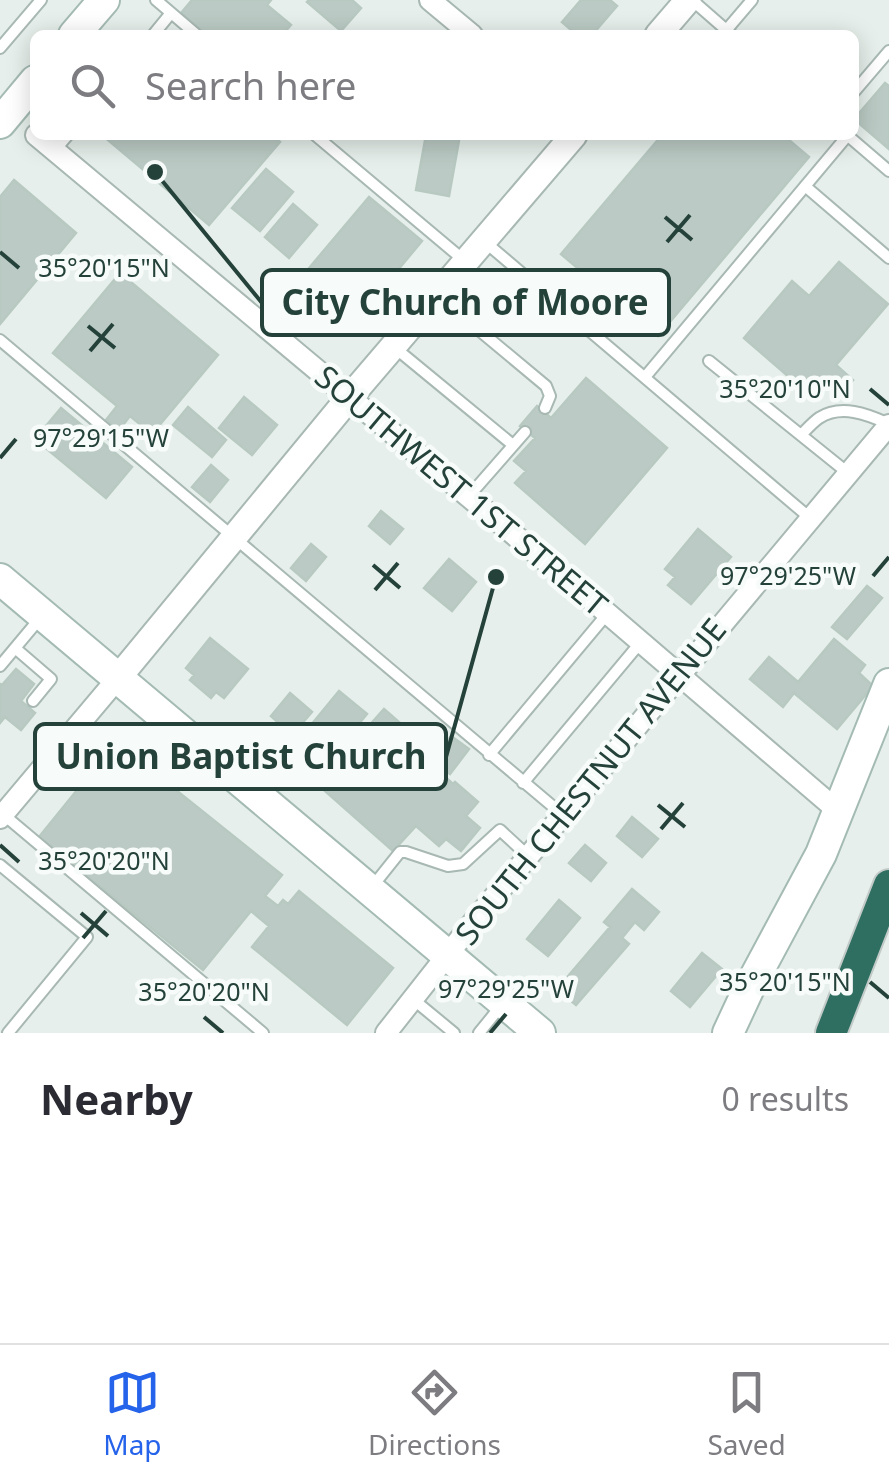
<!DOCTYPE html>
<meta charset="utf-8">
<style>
:root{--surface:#fff;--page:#f7f7f7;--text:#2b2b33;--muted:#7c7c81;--line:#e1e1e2;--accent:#2563eb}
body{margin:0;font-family:"Noto Sans",sans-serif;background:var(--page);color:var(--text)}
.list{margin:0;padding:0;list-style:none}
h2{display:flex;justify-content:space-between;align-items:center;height:130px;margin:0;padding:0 40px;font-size:42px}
h2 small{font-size:32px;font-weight:400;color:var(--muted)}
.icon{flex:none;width:55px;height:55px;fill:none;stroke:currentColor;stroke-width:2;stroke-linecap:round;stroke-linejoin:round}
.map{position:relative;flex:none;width:889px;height:1033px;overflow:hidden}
.search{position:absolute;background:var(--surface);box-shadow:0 5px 25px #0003;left:30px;right:30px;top:30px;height:110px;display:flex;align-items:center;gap:25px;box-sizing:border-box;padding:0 35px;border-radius:15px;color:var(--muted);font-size:38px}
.sheet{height:310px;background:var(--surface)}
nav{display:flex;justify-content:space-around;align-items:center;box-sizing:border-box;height:140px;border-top:2px solid var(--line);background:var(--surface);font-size:28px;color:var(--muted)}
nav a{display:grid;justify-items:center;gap:5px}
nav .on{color:var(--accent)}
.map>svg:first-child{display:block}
.building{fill:#bbcac4;stroke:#b8c9c2;stroke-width:2.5}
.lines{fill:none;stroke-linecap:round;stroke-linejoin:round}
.service-casing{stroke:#a8b8b2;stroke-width:14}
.minor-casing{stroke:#a8b8b2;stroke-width:24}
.tertiary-casing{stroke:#a8b8b2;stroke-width:29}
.secondary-casing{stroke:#a4bbb3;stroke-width:34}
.motorway-casing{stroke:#c2cac8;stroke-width:34}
.service{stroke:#fff;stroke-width:10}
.minor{stroke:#fff;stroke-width:20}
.tertiary{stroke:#fff;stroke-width:25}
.secondary{stroke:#fff;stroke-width:30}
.motorway{stroke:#2f6f62;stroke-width:30}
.ticks{fill:none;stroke:#24423a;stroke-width:4}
.labels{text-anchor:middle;stroke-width:9;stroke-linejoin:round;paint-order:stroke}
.street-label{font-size:32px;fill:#24423a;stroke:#f7fbf9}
.ticks-label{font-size:25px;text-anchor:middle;fill:#24423a;stroke:#f7fbf9;stroke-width:9;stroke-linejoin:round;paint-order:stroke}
.leader{fill:none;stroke:#24423a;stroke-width:4}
.callout-dot{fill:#24423a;stroke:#f7fbf9;stroke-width:4}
.callout{fill:#f7fbf9;stroke:#24423a;stroke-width:4}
.callout-label{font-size:35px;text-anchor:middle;font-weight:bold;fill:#24423a}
</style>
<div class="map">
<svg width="889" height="1033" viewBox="0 0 889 1033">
<rect width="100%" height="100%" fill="#e6efeb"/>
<path class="building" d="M192,0h79l-4,5 24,20 -9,10h-75l-26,-22z
M309,0h43l9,8 -20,23 -34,-29z
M581,0h29l7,6 -25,29h-15l-15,-13z
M885,83l4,3v63l-35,-30z
M102,135h169l9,7 -71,83z
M426,135h34l-11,61 -33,-6z
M662,135h121l26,22 -151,179 -97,-82z
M266,169l27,23 -33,39 -28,-23z
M14,180l62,53 -76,91v-127z
M369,197l53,44 -70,84 -53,-45z
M293,204l24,21 -28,33 -24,-21z
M839,262l49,42 -52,61 17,15 -9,10 -15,-12 -17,19 -68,-59 48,-57 17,15z
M120,273l98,82 -66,79 -22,-18 -11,14 -13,-10 11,-14 -64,-53z
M586,378l81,70 -82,96 -70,-61 11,-12 -12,-10 21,-23 -15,-12 17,-20 14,12z
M244,397l33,28 -25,30 -33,-27z
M188,407l38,33 -14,17 -39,-32z
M61,408l71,59 -26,31 -71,-59z
M211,465l17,15 -18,22 -18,-15z
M381,511l22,18 -13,15 -21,-18z
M698,529l33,28 -40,47 -23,-19 7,-8 -10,-8z
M311,544l15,13 -20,24 -15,-13z
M449,559l27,23 -24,29 -28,-23z
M867,586l15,12 -35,41 -15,-12z
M210,638l38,31 -24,29 -8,-6 -5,6 -21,-18 4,-5 -8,-7z
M834,639l31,26 -6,8 14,13 -36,43 -43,-36 -11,14 -33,-28 19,-22 29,25z
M16,669l18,15 -13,17 14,12 -14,17 -16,-13 -5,6v-39l2,1z
M339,691l28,23 -56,67 -28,-22z
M290,693l22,19 -20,23 -21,-19z
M384,709l39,34 -7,8 37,33 2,-2 23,20 -12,14 14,12 -19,23 -15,-12 -7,7 -23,-20 -23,25 -76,-67z
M451,736l18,13 -19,25 -17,-13z
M116,742l166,133 -17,21 13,10 5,-6 5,4 11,-13 94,77 -46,57 -95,-78 17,-21 -18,-15 -48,59 -164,-133z
M632,817l26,22 -16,18 -25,-21z
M585,845l21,18 -15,18 -22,-18z
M632,889l27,23 -15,18 -9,-8 -13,16 7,6 -53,61 -19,-16 53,-62 -6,-5z
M559,900l21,18 -32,38 -21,-17z
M702,953l20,16 -32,38 -19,-16z"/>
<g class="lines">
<g class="service-casing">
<path id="service" d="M156,0l41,35
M692,0l40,35
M723,34l29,-34
M153,35l18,-22
M0,48l41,-48
M854,92l35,-41
M315,135l151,127
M847,135l42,36
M55,150l13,-15
M805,186l84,72
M485,242l325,276
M438,296l108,90 4,10 -5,12
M0,340l563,475
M394,347l119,98
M709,361l139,112
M645,377l203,-242
M801,435c5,-5 11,-12 18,-17 22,-14 48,-4 70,6
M469,496l56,-64
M15,648l36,31 -18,22
M0,666l41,-49
M489,755l118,-141
M523,783l117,-140
M4,815l259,218
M0,865l87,72 -79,96
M372,887l28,-35h6l42,14 15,-2 37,-34 28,26
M414,1000l40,33
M479,1033l21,-26"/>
</g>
<g class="minor-casing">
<path id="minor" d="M430,0l42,35
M36,135l543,454 259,222
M0,818l118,-140
M386,1033l89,-113 414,-495"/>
</g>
<g class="tertiary-casing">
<path id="tertiary" d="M658,35l30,-35
M118,678l231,-280 225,-263"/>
</g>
<g class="secondary-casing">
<path id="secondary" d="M74,35l30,-35
M0,123l35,-42
M0,579l540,454
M728,1033l20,-43 73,-136 68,-170"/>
</g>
<g class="motorway-casing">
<path id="motorway" d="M831,1033l58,-148"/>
</g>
<use href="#service" class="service"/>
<use href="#minor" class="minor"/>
<use href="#tertiary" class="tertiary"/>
<use href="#secondary" class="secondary"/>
<use href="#motorway" class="motorway"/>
</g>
<path class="ticks" d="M665,217l27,23M667,242l23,-27M0,252l19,16M88,326l27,22M90,351l23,-27M870,389l19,16M0,458l16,-19M373,565l27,23M873,576l16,-19M375,590l23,-27M658,805l27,22M661,829l22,-26M0,845l19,17M81,913l27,23M83,938l23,-27M870,982l19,16M204,1017l19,16M490,1033l16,-19"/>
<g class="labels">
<g class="street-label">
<text transform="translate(461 491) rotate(40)" y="11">SOUTHWEST 1ST STREET</text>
<text transform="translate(591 782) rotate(-51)" y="11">SOUTH CHESTNUT AVENUE</text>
</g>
</g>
<g class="ticks-label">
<text x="104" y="277">35°20'15"N</text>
<text x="785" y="398">35°20'10"N</text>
<text x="101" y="447">97°29'15"W</text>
<text x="788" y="585">97°29'25"W</text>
<text x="104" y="870">35°20'20"N</text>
<text x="785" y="991">35°20'15"N</text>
<text x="506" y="998">97°29'25"W</text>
<text x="204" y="1001">35°20'20"N</text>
</g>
<path class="leader" d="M155 172L262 303M496 577L446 757"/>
<g class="callout-dot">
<circle cx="155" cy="172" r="10"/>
<circle cx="496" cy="577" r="10"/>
</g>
<g class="callout">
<rect x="262" y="270" width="407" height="65" rx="10"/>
<rect x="35" y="724" width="411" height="65" rx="10"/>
</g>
<g class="callout-label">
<text x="465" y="315">City Church of Moore</text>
<text x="241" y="769">Union Baptist Church</text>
</g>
</svg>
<div class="search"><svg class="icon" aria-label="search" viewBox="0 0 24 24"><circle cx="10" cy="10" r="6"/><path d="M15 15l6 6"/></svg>Search here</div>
</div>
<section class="sheet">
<h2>Nearby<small>0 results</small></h2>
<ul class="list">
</ul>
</section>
<nav>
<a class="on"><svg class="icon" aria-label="map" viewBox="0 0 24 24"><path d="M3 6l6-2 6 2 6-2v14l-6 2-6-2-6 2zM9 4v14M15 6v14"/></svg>Map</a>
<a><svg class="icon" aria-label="directions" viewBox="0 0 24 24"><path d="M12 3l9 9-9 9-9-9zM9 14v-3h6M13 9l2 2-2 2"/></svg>Directions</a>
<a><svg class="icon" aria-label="saved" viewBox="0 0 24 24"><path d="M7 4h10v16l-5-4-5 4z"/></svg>Saved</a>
</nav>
